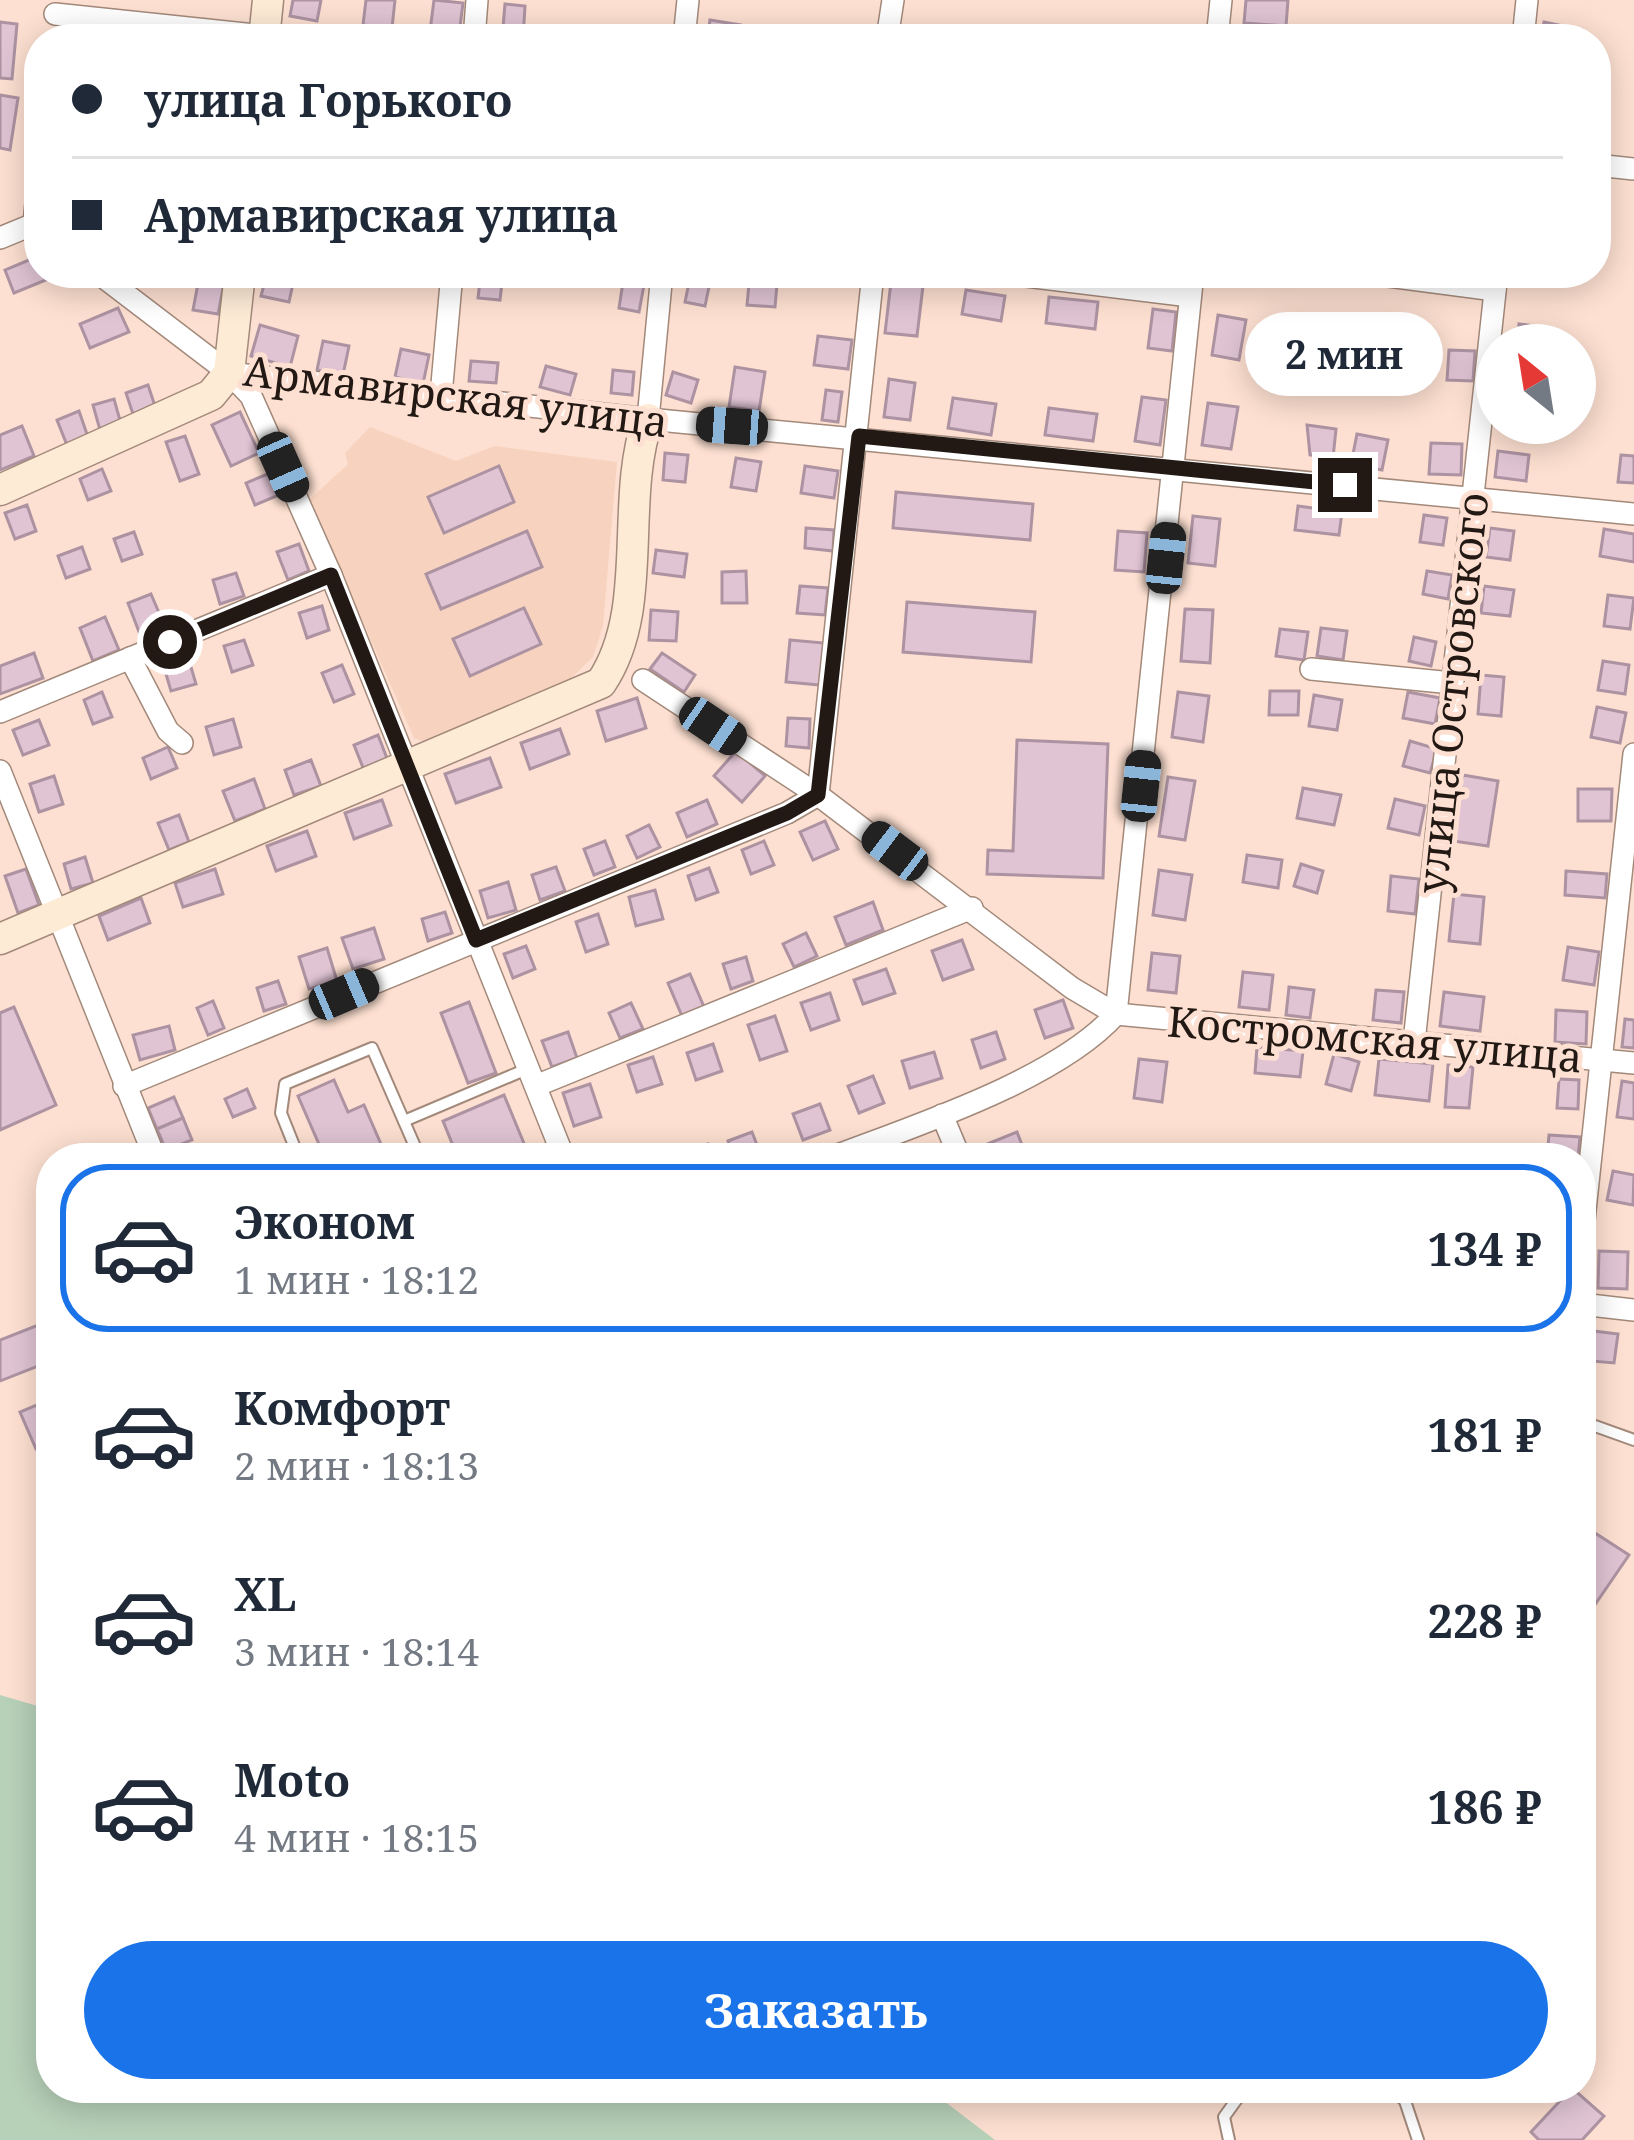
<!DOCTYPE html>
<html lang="ru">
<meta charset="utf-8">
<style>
body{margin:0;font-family:"Noto Serif",serif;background:#f2f2f3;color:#1f2937;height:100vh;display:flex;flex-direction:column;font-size:45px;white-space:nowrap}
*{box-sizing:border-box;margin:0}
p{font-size:39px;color:#747a83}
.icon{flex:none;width:66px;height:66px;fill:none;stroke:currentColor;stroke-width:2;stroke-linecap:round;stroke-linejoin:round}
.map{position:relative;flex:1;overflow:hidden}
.drawer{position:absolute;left:36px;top:1143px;width:1560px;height:960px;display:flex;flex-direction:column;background:#fff;border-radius:48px;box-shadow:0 6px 30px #0003}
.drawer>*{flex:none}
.hud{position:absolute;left:24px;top:24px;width:1587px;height:264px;border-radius:48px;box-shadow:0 6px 30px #0003;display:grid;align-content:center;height:264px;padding:0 48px;background:#fff}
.needle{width:78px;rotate:330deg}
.buttons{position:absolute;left:1476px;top:324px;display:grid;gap:24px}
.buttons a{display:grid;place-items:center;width:120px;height:120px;border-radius:50%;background:#fff;box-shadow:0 6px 30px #0003;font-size:60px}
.end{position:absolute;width:54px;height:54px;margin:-27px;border:15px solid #231914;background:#fff;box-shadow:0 0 0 6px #fff}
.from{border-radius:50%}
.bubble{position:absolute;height:84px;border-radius:42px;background:#fff;box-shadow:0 6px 30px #0003;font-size:39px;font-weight:700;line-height:84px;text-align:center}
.car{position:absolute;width:36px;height:72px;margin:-36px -18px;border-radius:15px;box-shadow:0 0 9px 3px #0007;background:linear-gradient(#222 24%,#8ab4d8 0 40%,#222 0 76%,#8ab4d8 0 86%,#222 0)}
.hud b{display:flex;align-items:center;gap:42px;height:114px;font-size:45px}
.hud b+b{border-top:3px solid #e0e1e3}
.hud i{width:30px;height:30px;background:#1f2937}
ul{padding:21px 0 0;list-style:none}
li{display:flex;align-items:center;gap:36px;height:168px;margin:0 24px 18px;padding:0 24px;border:6px solid transparent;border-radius:48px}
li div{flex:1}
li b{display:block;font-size:45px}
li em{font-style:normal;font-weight:700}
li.active{border-color:#1a73e8}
li>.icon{width:108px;height:108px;stroke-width:1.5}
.button{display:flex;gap:24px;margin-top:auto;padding:24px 48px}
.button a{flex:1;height:138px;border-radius:72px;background:#1a73e8;color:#fff;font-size:48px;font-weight:700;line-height:138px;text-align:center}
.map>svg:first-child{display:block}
.built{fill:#f7d3bf}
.green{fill:#b7d0b8}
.building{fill:#e0c4d4;stroke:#ad93a2;stroke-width:3}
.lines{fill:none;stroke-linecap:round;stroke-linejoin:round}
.lane-casing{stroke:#a3897a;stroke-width:14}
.street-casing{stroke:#a3897a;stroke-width:24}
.secondary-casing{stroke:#a3897a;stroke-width:33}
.lane{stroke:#fff;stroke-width:10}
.street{stroke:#fff;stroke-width:21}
.secondary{stroke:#fdebd6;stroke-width:30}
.route{stroke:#231914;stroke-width:15}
.labels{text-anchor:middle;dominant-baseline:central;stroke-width:10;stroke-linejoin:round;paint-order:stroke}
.street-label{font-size:42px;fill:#231914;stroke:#fde0d1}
</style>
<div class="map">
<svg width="1634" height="2140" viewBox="0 0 1634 2140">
<rect width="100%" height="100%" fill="#fde0d1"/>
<!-- built -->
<path class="built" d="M370,427L456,461L495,446L617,462L603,626L593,657L561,688L431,744L414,738L309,500L348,464L345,453Z"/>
<!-- green -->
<path class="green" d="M0,1695L51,1710V2088H927L995,2140H0Z"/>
<!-- building -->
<g class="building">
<path d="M293,0H321L317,21L290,16Z"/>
<path d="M366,0H395L392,28L363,25Z"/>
<path d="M434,0L463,3L459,35L430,31Z"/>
<path d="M1246,0H1288L1286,26L1244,23Z"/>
<path d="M505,4L525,6L523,39H502Z"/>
<path d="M710,20L741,25L739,39H707Z"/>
<path d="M0,22L17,24L12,79L0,78Z"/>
<path d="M1544,22L1582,30L1580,39H1541Z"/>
<path d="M649,26L670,27L669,39H648Z"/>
<path d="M0,95L18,98L10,150L0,148Z"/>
<path d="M36,257L46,280L14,293L5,270Z"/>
<path d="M200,273H226L218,314L193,310Z"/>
<path d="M267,273L295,274L289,302L261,296Z"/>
<path d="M481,273H503L500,300L478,298Z"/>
<path d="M556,273H588L586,284L555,280Z"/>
<path d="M750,273H778L775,307L747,305Z"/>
<path d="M690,278L710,282L705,306L685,302Z"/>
<path d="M623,282L644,285L639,312L619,308Z"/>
<path d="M891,282L923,286L917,336L885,333Z"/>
<path d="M966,290L1005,296L1001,321L962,314Z"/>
<path d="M1049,297L1098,302L1095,329L1046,323Z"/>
<path d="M118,308L129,332L90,348L80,324Z"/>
<path d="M1153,309L1176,312L1172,351L1148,348Z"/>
<path d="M1218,315L1246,320L1239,360L1212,355Z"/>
<path d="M1390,321L1391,348L1361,350L1360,322Z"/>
<path d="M1519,324L1551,328L1549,345H1517Z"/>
<path d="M260,325L298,336L290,367L251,356Z"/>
<path d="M818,336L852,340L848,369L814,365Z"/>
<path d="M323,341L349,346L343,375L317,370Z"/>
<path d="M401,349L429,355L423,384L395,377Z"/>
<path d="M1449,350L1475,351L1473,381L1447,380Z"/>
<path d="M471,361L498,363L496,383L469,381Z"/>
<path d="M546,366L576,374L570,395L540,387Z"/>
<path d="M735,367L765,372L759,411L729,407Z"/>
<path d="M613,370L634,372L632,395L611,393Z"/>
<path d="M673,372L698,380L691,403L666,395Z"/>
<path d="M889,379L915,383L910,420L884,417Z"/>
<path d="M148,385L156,409L134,417L126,393Z"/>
<path d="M826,390L842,392L838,422L822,420Z"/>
<path d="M1142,397L1166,400L1160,445L1135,441Z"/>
<path d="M953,398L996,404L991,435L948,428Z"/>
<path d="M114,399L121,424L100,430L93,405Z"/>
<path d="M1208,403L1238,407L1231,449L1202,445Z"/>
<path d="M1049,408L1097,414L1093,441L1045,435Z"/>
<path d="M79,411L88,437L67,445L57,420Z"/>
<path d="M240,412L259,453L231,466L212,425Z"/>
<path d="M1307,425L1336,429L1333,458L1310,455Z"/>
<path d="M22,426L34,456L0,470V435Z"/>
<path d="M1357,434L1388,440L1382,470L1351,464Z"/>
<path d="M185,436L199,474L180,481L166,442Z"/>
<path d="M1431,443L1462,444L1461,475L1429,474Z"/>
<path d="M1498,451L1529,455L1526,481L1495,477Z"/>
<path d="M665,453L688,455L685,482L663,480Z"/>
<path d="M1621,455L1634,456V483L1618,482Z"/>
<path d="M736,458L761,462L756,491L731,487Z"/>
<path d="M499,466L514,502L444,533L428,497Z"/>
<path d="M805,466L838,471L834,498L801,493Z"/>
<path d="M102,469L111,491L88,500L80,479Z"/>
<path d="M270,473L279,495L255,505L246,483Z"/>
<path d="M896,492L1033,504L1030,540L893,528Z"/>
<path d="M27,505L36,531L15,539L5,513Z"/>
<path d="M1298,506L1342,512L1339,535L1295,530Z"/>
<path d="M1424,515L1447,518L1443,545L1420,542Z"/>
<path d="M1193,516L1220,519L1215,566L1188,563Z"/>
<path d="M806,528L834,530L833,551L805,548Z"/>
<path d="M1490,528L1514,531L1510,560L1486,557Z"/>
<path d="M1604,529L1634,534V562L1600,556Z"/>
<path d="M527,531L542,567L441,609L426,574Z"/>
<path d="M1118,531L1147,533L1144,572L1115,570Z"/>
<path d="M134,532L142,554L122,561L114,539Z"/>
<path d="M299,544L309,571L288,580L277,552Z"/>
<path d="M82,547L90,569L66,578L58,556Z"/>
<path d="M656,550L687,554L684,577L653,573Z"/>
<path d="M746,571L747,603H722V572Z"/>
<path d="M1427,571L1452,575L1448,599L1423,594Z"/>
<path d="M236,573L244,596L220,604L213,580Z"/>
<path d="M800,586L828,588L825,615L797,613Z"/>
<path d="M1484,586L1514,590L1510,616L1481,613Z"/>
<path d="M151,594L165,627L141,637L128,603Z"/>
<path d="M1608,595L1634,598L1630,629L1604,626Z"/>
<path d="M907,602L1035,612L1031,662L903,652Z"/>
<path d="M322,606L329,630L307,638L299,613Z"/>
<path d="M524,608L541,644L470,676L453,639Z"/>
<path d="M1185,609L1213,610L1210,663L1181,661Z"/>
<path d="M651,610L678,612L676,641L649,640Z"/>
<path d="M105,617L119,650L93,661L80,628Z"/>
<path d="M1321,628L1347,631L1343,660L1317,656Z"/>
<path d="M1280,629L1308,632L1304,660L1276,656Z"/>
<path d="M1414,637L1436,642L1431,666L1409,661Z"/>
<path d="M244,640L253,665L232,672L224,646Z"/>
<path d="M790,640L824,643L820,685L786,682Z"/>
<path d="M34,653L43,678L0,694V666Z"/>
<path d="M662,653L695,675L684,692L650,669Z"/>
<path d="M188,657L196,684L171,691L163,664Z"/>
<path d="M1603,661L1629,665L1625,694L1598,690Z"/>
<path d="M342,665L354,694L334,702L322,673Z"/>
<path d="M1481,675L1504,677L1501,716L1478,714Z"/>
<path d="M1270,691H1299L1298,715H1269Z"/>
<path d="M102,692L112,717L93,724L84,700Z"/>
<path d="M1178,692L1209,696L1203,742L1172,737Z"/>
<path d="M1408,692L1440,698L1435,724L1403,718Z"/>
<path d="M1314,695L1342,700L1337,730L1309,726Z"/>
<path d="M637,698L646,728L606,741L597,711Z"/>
<path d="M1597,707L1626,713L1620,743L1591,737Z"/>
<path d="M788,718L810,719L809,748L786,746Z"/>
<path d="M233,719L241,747L214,755L206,727Z"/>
<path d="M39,720L49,745L23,755L13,730Z"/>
<path d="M560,729L569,754L530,769L521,743Z"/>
<path d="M378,735L388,761L364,770L354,745Z"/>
<path d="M1017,740L1108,744L1103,878L987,874L988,850L1013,851Z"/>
<path d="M1410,741L1437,749L1430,773L1403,766Z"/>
<path d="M168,747L177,768L151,779L143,758Z"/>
<path d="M736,751L765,776L742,802L714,776Z"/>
<path d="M490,758L501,787L456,803L445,774Z"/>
<path d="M311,760L321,786L294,795L285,770Z"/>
<path d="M1463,775L1498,781L1488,846L1453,841Z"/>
<path d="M54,776L63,804L39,812L30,784Z"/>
<path d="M1168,777L1195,781L1185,840L1159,836Z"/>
<path d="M254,779L265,809L235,821L223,791Z"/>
<path d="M1303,788L1341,795L1334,825L1297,818Z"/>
<path d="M1578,789H1612L1611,821H1578Z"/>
<path d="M1395,799L1425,806L1419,835L1388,828Z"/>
<path d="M382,800L391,825L354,839L345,813Z"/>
<path d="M707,800L717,824L687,837L677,813Z"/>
<path d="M179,815L189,842L169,850L158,823Z"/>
<path d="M825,821L838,849L813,860L800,832Z"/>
<path d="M649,825L660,847L637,858L627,836Z"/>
<path d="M307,831L316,856L276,871L267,846Z"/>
<path d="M605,841L615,867L594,875L584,849Z"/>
<path d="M764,841L774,865L751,874L742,850Z"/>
<path d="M1247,855L1282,860L1278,888L1243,882Z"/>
<path d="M85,857L93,883L71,889L64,864Z"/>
<path d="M1301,864L1323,871L1317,893L1294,886Z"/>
<path d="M556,867L565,891L540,900L532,875Z"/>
<path d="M709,868L718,892L696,900L688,876Z"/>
<path d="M26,869L39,905L18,913L5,876Z"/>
<path d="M215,869L223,894L183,907L175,883Z"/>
<path d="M1159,870L1192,875L1185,920L1153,915Z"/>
<path d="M1566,871L1607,874L1605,898L1565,895Z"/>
<path d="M1391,876L1419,879L1415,914L1388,911Z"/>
<path d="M508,882L516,910L488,918L480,891Z"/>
<path d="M655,890L663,919L636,926L629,897Z"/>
<path d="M1454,894L1484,897L1480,944L1449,941Z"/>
<path d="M141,898L150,923L108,940L99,916Z"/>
<path d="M873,902L883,930L846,945L835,917Z"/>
<path d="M445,912L452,933L428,941L422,919Z"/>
<path d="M598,914L608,944L586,952L576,922Z"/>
<path d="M374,928L384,959L353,969L342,938Z"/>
<path d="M806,933L817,956L794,967L783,944Z"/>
<path d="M962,940L973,969L943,980L932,951Z"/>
<path d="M526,946L535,969L513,978L504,954Z"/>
<path d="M1568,947L1599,952L1594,985L1563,980Z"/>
<path d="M327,948L337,981L309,989L299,957Z"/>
<path d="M1152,953L1180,956L1176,993L1148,990Z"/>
<path d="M746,957L753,981L731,989L723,964Z"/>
<path d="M886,969L895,993L863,1004L854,980Z"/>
<path d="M1243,972L1273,975L1269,1010L1239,1007Z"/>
<path d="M690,974L704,1007L682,1016L668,983Z"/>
<path d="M278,981L286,1004L264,1011L257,988Z"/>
<path d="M1289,987L1314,990L1310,1018L1286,1015Z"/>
<path d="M1376,990L1404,992L1401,1023L1373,1020Z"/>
<path d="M1444,992L1484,997L1480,1031L1440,1026Z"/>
<path d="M830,993L839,1020L811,1030L801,1003Z"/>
<path d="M1063,1000L1073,1028L1045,1038L1035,1010Z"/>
<path d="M213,1001L224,1028L208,1035L197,1008Z"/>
<path d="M469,1002L496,1073L468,1083L441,1013Z"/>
<path d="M631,1003L643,1029L620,1038L609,1013Z"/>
<path d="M14,1007L56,1105L0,1130V1013Z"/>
<path d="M1556,1010L1587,1012L1586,1044L1555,1042Z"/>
<path d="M775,1016L787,1051L760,1060L748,1025Z"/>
<path d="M1625,1019L1634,1020V1048L1622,1047Z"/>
<path d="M169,1026L175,1050L140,1060L133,1035Z"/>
<path d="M568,1032L577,1058L552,1067L542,1041Z"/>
<path d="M996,1032L1005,1059L981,1068L972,1040Z"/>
<path d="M713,1044L722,1071L696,1080L687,1053Z"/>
<path d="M1257,1047L1303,1051L1300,1077L1255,1073Z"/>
<path d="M934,1052L942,1078L910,1088L902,1061Z"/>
<path d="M1334,1054L1359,1062L1351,1091L1326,1084Z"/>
<path d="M653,1057L662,1084L637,1092L628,1065Z"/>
<path d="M1139,1059L1167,1062L1162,1102L1134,1098Z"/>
<path d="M1379,1059L1433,1064L1429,1101L1375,1095Z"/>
<path d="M1448,1065L1473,1067L1469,1108L1445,1107Z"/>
<path d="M873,1076L884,1103L859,1113L848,1086Z"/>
<path d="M1559,1079L1579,1080L1578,1109L1557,1108Z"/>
<path d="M334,1080L348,1112L364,1105L387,1158H325L298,1096Z"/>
<path d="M1622,1081L1634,1083V1119L1617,1117Z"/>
<path d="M590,1084L601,1117L574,1126L563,1093Z"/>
<path d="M247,1089L255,1108L233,1117L225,1099Z"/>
<path d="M504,1095L530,1158H458L443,1121Z"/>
<path d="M174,1097L183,1118L157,1129L148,1108Z"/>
<path d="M820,1104L830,1130L803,1140L793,1114Z"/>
<path d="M183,1118L192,1140L166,1150L157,1129Z"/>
<path d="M752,1132L762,1158H734L728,1141Z"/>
<path d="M1017,1132L1027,1158H993L987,1144Z"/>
<path d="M1549,1135L1580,1137L1578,1158H1547Z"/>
<path d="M708,1144L713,1158H676L675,1155Z"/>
<path d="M1613,1171L1634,1175L1633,1205L1607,1200Z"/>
<path d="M1599,1251L1628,1252L1627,1289L1598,1288Z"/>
<path d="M51,1320V1361L0,1381V1340Z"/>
<path d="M1594,1331L1618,1334L1614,1363L1591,1361Z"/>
<path d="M51,1399V1442L36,1449L20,1412Z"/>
<path d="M1592,1531L1629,1555L1592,1609L1581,1602V1547Z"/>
<path d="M1572,2088L1604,2116L1582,2140H1539L1531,2132Z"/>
</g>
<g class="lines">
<!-- lane casing -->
<g class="lane-casing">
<g id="lane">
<path d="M404,1121L527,1069"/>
<path d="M299,1158L281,1113L285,1084L372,1048L420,1158"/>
<path d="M1581,1421L1634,1440"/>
<path d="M1392,2088L1405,2101L1418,2140"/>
<path d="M1229,2140L1224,2117L1245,2088"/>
</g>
</g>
<!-- street casing -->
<g class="street-casing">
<g id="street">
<path d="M55,14L294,39"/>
<path d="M474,39L477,0"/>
<path d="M684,39L688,0"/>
<path d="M887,39L893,0"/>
<path d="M1217,39L1221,0"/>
<path d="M1523,39L1527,0"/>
<path d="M1596,165L1634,169"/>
<path d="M39,172L34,224L39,228"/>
<path d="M0,238L34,224"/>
<path d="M98,273L229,373L648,419L1634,514"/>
<path d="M1001,273L1190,296"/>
<path d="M1365,273L1495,290"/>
<path d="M229,373L251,396L331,575L564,1158"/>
<path d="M441,395L452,273"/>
<path d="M648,419L662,273"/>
<path d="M130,658L168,731L182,743"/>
<path d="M1311,669L1452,683"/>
<path d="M643,680L818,795L1072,988L1116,1014L1634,1063"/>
<path d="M0,712L331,575"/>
<path d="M0,771L155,1158"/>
<path d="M1116,1014L1193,273"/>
<path d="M1414,1042L1497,273"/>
<path d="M538,1085L972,908"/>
<path d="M124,1086L787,813L818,795L873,273"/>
<path d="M942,1115L960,1158"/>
<path d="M830,1158C914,1126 1057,1080 1116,1014"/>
<path d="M1581,1248L1634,754"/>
<path d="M1581,1304L1634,1310"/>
</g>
</g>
<!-- secondary casing -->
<g class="secondary-casing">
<g id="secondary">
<path d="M264,39L268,0"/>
<path d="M0,490L211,395L229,373L240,273"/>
<path d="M0,939L601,683C651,609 619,502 648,419"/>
</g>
</g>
<!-- lane -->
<use href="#lane" class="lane"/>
<!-- street -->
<use href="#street" class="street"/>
<!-- secondary -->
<use href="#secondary" class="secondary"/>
</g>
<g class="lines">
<!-- route -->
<path class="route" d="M170,642L331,575L476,940L787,813L818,795L859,436L1345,485"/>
</g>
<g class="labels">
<!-- street labels -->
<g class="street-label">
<text transform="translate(456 395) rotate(7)">Армавирская улица</text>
<text transform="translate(1451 693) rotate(-84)">улица Островского</text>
<text transform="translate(1375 1038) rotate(5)">Костромская улица</text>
</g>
</g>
</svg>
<div class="buttons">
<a><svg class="needle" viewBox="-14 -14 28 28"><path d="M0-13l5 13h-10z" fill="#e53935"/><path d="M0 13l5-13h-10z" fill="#747a83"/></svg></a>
</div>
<i class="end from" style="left:170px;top:642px"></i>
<i class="end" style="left:1345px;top:485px"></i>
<div class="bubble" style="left:1245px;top:312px;width:198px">2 мин</div>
<i class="car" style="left:732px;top:426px;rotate:274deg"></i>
<i class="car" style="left:283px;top:467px;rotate:156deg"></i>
<i class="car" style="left:1166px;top:558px;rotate:6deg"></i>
<i class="car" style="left:713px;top:726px;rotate:124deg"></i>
<i class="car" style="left:1141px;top:786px;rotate:6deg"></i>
<i class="car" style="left:895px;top:851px;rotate:307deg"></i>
<i class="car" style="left:344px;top:994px;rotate:67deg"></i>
<div class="hud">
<b><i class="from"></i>улица Горького</b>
<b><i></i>Армавирская улица</b>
</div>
<section class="drawer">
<ul>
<li class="active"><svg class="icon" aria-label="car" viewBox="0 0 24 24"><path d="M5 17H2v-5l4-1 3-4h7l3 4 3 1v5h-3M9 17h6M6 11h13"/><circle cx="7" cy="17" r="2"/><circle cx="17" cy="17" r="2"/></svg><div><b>Эконом</b><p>1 мин · 18:12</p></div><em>134 ₽</em></li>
<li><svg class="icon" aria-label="car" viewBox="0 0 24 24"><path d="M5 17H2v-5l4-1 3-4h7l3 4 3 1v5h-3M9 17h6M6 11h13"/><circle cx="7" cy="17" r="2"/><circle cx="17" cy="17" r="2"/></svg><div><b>Комфорт</b><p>2 мин · 18:13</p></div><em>181 ₽</em></li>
<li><svg class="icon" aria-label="car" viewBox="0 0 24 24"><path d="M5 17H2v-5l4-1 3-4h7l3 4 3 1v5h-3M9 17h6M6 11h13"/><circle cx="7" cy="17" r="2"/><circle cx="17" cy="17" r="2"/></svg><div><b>XL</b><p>3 мин · 18:14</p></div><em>228 ₽</em></li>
<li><svg class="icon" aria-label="car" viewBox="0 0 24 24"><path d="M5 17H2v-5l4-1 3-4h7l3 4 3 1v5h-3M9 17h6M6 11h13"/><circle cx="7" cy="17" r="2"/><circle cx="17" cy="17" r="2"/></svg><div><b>Moto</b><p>4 мин · 18:15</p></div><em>186 ₽</em></li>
</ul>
<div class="button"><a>Заказать</a></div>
</section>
</div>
